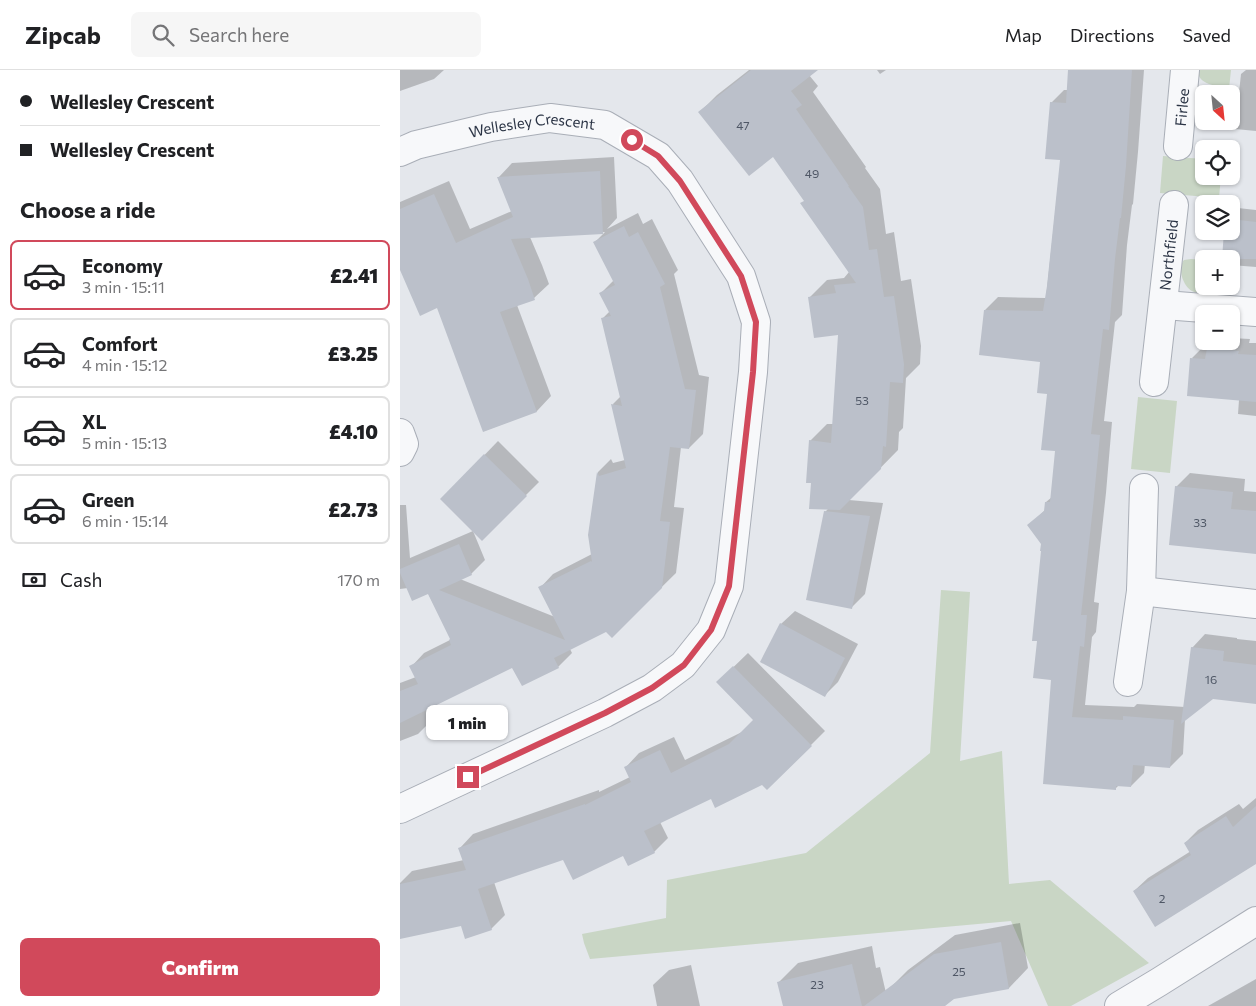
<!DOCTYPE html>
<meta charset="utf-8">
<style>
body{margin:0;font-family:Commissioner,sans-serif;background:#f6f6f6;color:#202124;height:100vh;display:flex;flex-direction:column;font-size:19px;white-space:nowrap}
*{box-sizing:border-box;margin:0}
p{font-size:16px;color:#757577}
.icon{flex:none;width:28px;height:28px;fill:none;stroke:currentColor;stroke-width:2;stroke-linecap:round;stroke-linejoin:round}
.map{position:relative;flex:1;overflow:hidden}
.panel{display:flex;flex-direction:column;background:#fff;width:400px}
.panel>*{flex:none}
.banner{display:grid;align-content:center;height:110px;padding:0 20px;background:#fff}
.needle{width:32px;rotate:153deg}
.tools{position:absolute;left:795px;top:15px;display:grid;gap:10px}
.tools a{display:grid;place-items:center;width:45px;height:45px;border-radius:8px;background:#fff;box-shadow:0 1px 4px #0004;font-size:25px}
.end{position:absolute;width:22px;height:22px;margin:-11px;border:6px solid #d1495b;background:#fff;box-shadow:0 0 0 2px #fff}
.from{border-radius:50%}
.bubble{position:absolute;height:35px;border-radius:8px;background:#fff;box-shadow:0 1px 4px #0004;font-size:16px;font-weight:800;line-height:35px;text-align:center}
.banner b{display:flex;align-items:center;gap:18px;height:48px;font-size:19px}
.banner b+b{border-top:1px solid #e0e0e0}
.banner i{width:12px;height:12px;background:#202124}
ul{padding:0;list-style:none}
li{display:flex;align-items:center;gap:15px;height:70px;margin:0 10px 8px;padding:0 10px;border:2px solid #e0e0e0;border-radius:8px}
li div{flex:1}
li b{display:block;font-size:19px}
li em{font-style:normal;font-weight:800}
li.selected{border-color:#d1495b}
li>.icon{width:45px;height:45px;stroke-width:1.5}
h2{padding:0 20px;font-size:22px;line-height:60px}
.pay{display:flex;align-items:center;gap:12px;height:55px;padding:0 20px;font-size:19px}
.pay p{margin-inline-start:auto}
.action{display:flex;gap:10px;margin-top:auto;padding:10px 20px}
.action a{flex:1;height:58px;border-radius:8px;background:#d1495b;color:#fff;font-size:20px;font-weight:800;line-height:58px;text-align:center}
header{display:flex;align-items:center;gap:30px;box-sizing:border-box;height:70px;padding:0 25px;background:#fff;border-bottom:1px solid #e0e0e0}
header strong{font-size:24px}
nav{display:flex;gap:28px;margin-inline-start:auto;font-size:18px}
.search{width:350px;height:45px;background:#f6f6f6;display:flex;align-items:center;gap:12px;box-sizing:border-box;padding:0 18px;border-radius:8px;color:#757577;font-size:19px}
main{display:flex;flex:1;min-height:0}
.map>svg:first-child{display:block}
.green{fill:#c9d6c5}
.shadow{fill:#0003}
.building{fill:#bbc0ca}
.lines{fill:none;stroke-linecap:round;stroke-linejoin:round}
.minor-casing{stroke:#a9aeb7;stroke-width:30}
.minor{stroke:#f7f8fa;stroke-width:28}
.route{stroke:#d1495b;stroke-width:6}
.labels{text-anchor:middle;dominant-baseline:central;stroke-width:4.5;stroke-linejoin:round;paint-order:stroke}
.number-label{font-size:12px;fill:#4f5766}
.street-label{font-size:15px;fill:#2b3445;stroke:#f4f6f9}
</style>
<header>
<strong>Zipcab</strong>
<div class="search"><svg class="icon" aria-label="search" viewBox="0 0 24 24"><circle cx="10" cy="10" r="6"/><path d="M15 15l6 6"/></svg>Search here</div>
<nav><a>Map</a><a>Directions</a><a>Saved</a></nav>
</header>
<main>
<section class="panel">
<div class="banner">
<b><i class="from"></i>Wellesley Crescent</b>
<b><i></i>Wellesley Crescent</b>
</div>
<h2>Choose a ride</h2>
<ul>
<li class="selected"><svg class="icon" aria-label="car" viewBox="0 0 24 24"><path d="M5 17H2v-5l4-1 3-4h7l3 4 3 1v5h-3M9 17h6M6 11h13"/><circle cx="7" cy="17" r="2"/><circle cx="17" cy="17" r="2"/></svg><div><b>Economy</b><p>3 min · 15:11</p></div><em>£2.41</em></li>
<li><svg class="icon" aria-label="car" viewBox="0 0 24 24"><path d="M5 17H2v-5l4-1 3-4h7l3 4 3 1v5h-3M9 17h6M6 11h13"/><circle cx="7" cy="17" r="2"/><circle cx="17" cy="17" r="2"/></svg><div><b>Comfort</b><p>4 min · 15:12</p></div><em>£3.25</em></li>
<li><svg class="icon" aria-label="car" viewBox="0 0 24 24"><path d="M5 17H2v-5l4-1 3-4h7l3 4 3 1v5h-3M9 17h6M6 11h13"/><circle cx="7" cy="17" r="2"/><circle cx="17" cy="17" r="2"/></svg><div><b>XL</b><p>5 min · 15:13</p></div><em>£4.10</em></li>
<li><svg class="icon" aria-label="car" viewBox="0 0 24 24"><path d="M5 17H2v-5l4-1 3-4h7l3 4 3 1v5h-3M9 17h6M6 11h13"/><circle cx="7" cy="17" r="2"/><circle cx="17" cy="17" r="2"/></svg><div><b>Green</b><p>6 min · 15:14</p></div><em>£2.73</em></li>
</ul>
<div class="pay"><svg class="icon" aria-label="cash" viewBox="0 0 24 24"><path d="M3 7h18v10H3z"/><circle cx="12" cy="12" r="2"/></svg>Cash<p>170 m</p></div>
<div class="action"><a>Confirm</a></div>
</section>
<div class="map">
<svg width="856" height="936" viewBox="0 0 856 936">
<rect width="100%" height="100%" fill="#e4e7ec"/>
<!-- green -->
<g class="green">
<path d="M798,0H831L829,19C818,16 797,15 798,0Z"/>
<path d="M763,86L804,89V106H821L819,128L760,123Z"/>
<path d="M791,189L804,190V216H809L808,225C803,224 796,223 792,221C783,216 777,198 784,190Z"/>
<path d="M738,327L777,331L770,403L731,399Z"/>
<path d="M541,520L570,522L560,691L602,681L609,814L650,810L749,893L671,936H648L611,851L190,889L184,873L182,864L266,848L267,810L406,783L530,683Z"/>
</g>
<!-- shadow -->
<g class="shadow">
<path d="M0,0H44L34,9L0,21Z"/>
<path d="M349,0H414L409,5L418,16L413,22L466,97L465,98L480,119L486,164L494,162L501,211L511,209L521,276L520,294L506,308L503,358L499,362L498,380L449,430L483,433L465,524L452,537L425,442L428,439L412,412L410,371L427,354H434L439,263L410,227L427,210L444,208L449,202L405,130L373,85L300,42L317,25Z"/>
<path d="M477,0H486L480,4Z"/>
<path d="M670,0H744L738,82L733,134L732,135L727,175L722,245L715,252L704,351L712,352L706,423L694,532L699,533L696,562L692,567L685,635L734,637L737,634L785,637L792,578L805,564L837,568V569L856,571V632L812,628L785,649L783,684L770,697L745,694L744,703L731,716L719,715L716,718L644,713L652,609L638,570L642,473L629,456L646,439V432L652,427L656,380L648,323L641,291L585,240L598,227L646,228L661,89L651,33L664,20H668Z"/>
<path d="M846,0H856V61L835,59L841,4Z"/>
<path d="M214,87L217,148L207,159L238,143L243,154L252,149L278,200L274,204L299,305L309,307L303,364L289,378L281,377L274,437L284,438L276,503L212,566L206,560L170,579L172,583L158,597L113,596L27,638L32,650L18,664L0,671V613L16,607L11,597L24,583L52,569L28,523L8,518L0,519V435H6L10,488L73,461L85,490L71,504L60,509L155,547L140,518L153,504L192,484L190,465L198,402L211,389L213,393L225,390L213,334L221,326L203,248L210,241L201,223L214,210L195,172L205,162L130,167L142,195L149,214L134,228L117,235L151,326L137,341L84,361L38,237L0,197V132L49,111L70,159L112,141L98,108L112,93Z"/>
<path d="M838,138L856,140V197L831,195V145Z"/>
<path d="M831,268L850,269L849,273H856V346L838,344L839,330L792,288L803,277H809L815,271H831Z"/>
<path d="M98,371L139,412L82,469L42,429Z"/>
<path d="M790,403L845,409L844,421L856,422V483L776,417Z"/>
<path d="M395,541L458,574L438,612L425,625L381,554Z"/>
<path d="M348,583L425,661L367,719L362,714L311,728L260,752L268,768L254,782L164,788L94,812L105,845L91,859L62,854L0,868V813L12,801L64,790L60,778L73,764L199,720V722L230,707L226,697L239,683L274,667L285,690L344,661L355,650L318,612Z"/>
<path d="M856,728V792L734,821L748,808L791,781L785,773L798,760L839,734L843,739Z"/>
<path d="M620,853L628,898L609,918L554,928L543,936H502L489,919L508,900L555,865Z"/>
<path d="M472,876L476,898L480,897L489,936H384L379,912L398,893Z"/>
<path d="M291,895L300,936H257L253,915L269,900Z"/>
<path d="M856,909V936H808Z"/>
</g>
<!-- building -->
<g class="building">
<path d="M351,0H418L391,21L402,35L396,39L449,116H448L463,137L469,180L477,179L484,227L494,226L504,294L503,313L490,312L486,377L483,376L481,399L440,440L409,439L411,413H406L409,370L431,373L438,265L414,268L408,227L436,223L434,215L456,213L400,133L404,131L373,87L349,106L298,42Z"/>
<path d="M668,0H732L726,96L721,148H720L715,189L709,260L703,259L691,364L700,365L693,437L681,545H687L684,577L680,576L672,647L723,650V646L774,650L770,698L733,695L731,717L716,716V720L643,714L651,610L633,608L637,571H632L641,481H640L641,474L627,455L644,441L645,432H650L655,381L641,380L647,324L637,323L640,292L579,285L584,240L643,241L647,216L660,90L645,89L650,32L666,33Z"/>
<path d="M200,101L203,164L111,169L128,209L135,230L100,242L137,342L83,362L37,238L20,246L0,200V139L34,124L56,173L113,147L97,107Z"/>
<path d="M831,149L856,152V189H822L824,161H831Z"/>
<path d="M224,156L229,167L238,162L265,214L260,217L285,319L296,320L289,379L270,377L260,451L270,452L262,518L212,568L206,562L154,588L159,598L122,616L112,598L0,653V621L18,614L9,596L51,575L49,570L50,569L28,524L12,531L0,503V499L59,474L72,505L39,520L165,570L138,517L191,491L192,492L188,465L197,402L199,406L226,398L211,334L222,336L201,248L211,246L199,223L215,215L193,172Z"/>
<path d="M807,278L839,281L838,284L856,285V332L787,326L790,288L805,289Z"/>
<path d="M84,384L127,426L82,471L40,429Z"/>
<path d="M775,416L833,422L831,439L856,441V484L769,475Z"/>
<path d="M424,441L470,446L452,539L406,530Z"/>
<path d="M380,553L445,588L425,627L360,592Z"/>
<path d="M791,577L824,581L823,591L856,595V634L813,629L781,654Z"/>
<path d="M333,596L412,676L367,720L362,715L315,738L311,729L244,761L255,783L228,796L223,786L173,810L163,790L78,819L92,860L65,869L61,856L0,869V814L66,800L58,778L185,734V735L231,712L224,697L260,680L271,703L329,674L353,650L316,612Z"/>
<path d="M856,736V794L755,857L733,821L791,785L784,773L826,746L833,757Z"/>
<path d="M601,872L609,919L554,929L545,936H464L534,884Z"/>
<path d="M452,894L462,936H383L377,912Z"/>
</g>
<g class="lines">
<!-- minor casing -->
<g class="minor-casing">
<g id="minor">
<path id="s1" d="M778,76L785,0"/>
<path id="s2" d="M0,82L16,75L91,57L150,48L205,55L258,86L280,111L341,206L356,252L353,302L329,516L311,560L283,595L252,618L205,643L0,739"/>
<path d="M764,235L856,242"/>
<path id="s3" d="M754,312L774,135"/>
<path d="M0,363L4,374L0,382"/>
<path d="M741,521L856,534"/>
<path d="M728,612L741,521L744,418"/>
<path d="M719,936L759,912L856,851"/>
</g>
</g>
<!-- minor -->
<use href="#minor" class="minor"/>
</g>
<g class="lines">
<!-- route -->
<path class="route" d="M68,707L205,643L252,618L284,595L311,560L329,516L353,302L356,252L341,206L280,111L258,86L232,70"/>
</g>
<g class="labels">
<!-- number labels -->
<g class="number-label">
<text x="343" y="55">47</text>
<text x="412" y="103">49</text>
<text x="462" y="330">53</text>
<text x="800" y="452">33</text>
<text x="811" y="609">16</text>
<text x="762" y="828">2</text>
<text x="559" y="901">25</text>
<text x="417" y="914">23</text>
</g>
<!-- street labels -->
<g class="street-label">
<text stroke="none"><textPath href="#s1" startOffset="39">Firlee</textPath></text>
<text stroke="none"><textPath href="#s2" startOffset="136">Wellesley Crescent</textPath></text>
<text stroke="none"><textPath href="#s3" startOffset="128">Northfield</textPath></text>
</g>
</g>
</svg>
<div class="tools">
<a><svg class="needle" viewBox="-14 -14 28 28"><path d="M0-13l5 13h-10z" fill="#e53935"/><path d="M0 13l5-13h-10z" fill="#757577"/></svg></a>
<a><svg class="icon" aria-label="locate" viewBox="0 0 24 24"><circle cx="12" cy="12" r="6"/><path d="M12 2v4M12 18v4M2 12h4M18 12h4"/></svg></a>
<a><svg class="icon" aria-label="layers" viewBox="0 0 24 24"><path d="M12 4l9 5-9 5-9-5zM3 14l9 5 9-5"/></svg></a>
<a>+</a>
<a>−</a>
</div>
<i class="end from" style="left:232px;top:70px"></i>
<i class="end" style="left:68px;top:707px"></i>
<div class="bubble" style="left:26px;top:635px;width:82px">1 min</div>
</div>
</main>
